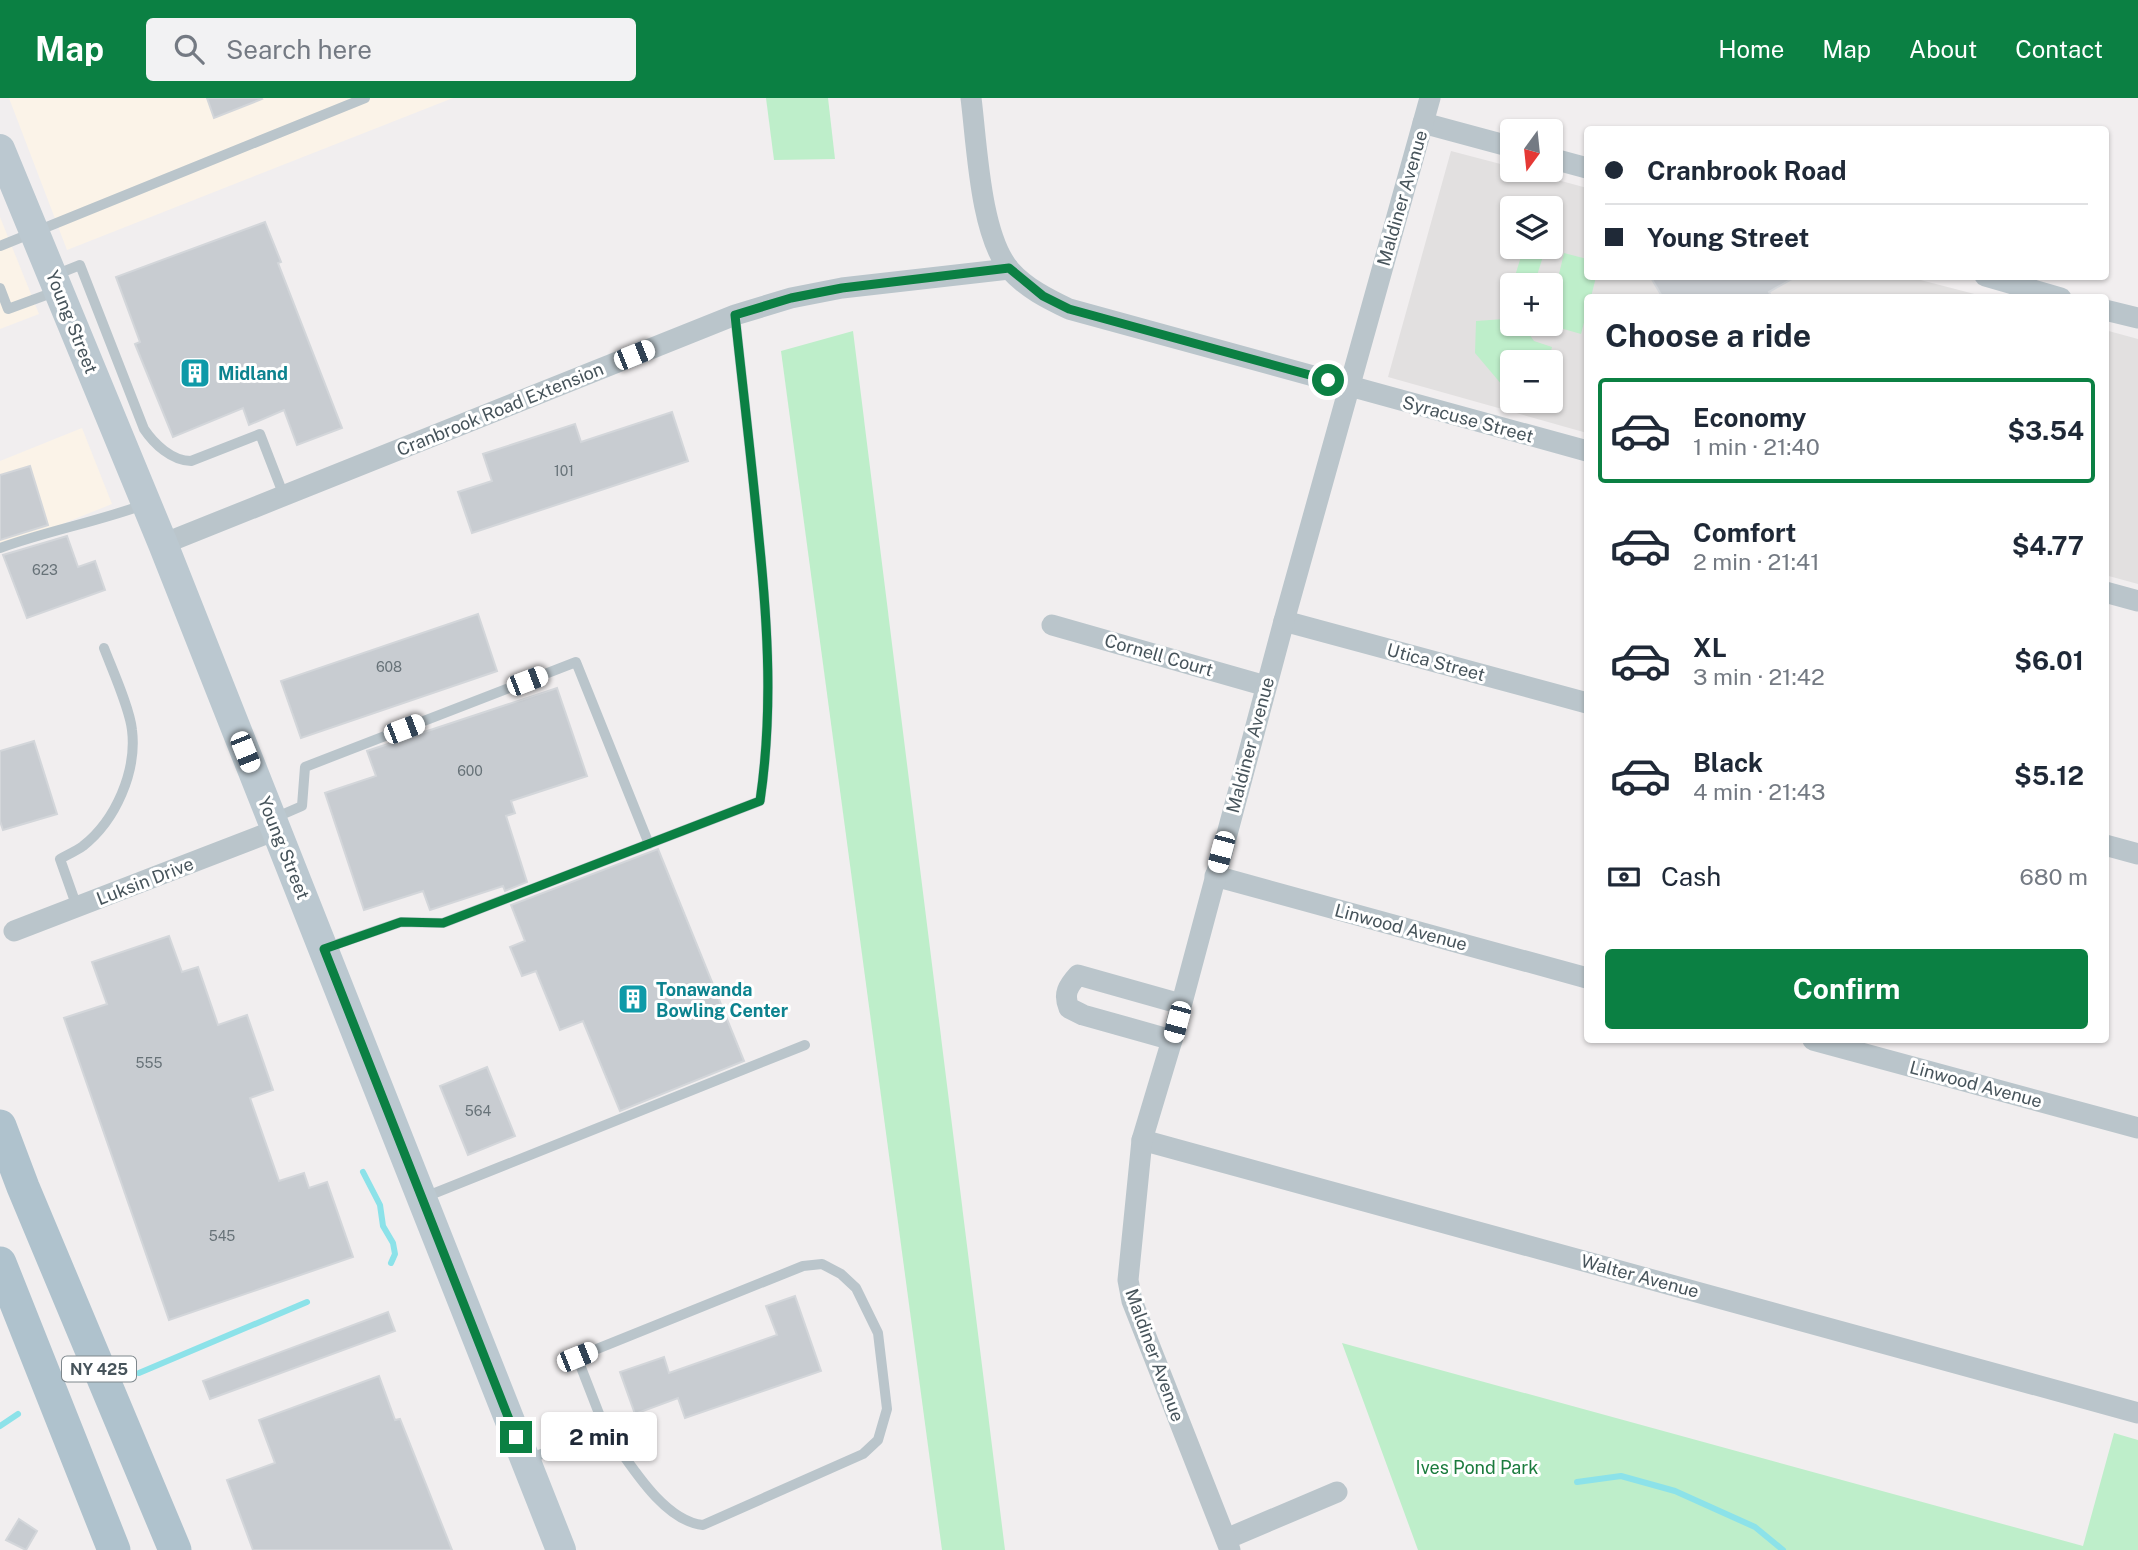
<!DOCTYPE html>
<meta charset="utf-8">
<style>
body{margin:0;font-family:"Public Sans",sans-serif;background:#f2f2f3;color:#1f2937;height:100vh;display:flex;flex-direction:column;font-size:26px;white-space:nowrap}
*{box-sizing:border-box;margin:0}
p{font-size:23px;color:#747a83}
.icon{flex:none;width:38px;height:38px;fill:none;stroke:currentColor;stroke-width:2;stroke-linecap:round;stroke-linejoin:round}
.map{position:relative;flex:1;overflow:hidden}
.drawer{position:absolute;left:1584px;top:196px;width:525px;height:749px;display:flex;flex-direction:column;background:#fff;border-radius:7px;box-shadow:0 2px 5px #0004}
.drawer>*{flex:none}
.guide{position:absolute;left:1584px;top:28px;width:525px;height:154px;border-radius:7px;box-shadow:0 2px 5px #0004;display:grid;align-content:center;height:154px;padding:0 21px;background:#fff}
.needle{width:46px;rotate:195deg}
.fabs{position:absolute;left:1500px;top:21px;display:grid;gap:14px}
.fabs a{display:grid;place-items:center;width:63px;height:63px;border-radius:7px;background:#fff;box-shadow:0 2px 5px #0004;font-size:35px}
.end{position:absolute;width:32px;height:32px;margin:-16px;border:9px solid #0b8043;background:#fff;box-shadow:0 0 0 4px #fff}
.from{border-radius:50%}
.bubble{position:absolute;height:49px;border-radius:7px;background:#fff;box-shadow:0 2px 5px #0004;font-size:23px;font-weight:700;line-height:49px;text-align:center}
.car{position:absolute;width:21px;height:42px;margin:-21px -10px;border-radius:9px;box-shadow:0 0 5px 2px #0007;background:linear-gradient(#fff 24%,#345 0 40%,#fff 0 76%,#345 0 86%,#fff 0)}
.guide b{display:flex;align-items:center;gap:24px;height:66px;font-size:26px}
.guide b+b{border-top:2px solid #e0e1e3}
.guide i{width:18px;height:18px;background:#1f2937}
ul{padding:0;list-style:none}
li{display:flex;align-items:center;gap:21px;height:105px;margin:0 14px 10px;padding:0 7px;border:4px solid transparent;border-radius:7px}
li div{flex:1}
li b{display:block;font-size:26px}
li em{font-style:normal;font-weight:700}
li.active{border-color:#0b8043}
li>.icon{width:63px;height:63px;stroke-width:1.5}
h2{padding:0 21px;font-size:32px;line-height:84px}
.pay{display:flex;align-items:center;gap:18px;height:77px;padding:0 21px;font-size:26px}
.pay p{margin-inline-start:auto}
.button{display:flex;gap:14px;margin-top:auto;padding:14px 21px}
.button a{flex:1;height:80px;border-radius:7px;background:#0b8043;color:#fff;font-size:28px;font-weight:700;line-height:80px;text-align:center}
header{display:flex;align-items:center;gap:42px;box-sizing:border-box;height:98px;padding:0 35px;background:#0b8043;color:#fff}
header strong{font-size:33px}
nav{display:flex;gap:38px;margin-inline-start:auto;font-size:24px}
.search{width:490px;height:63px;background:#f2f2f3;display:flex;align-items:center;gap:18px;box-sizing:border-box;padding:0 24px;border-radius:7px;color:#747a83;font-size:26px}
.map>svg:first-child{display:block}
.commercial{fill:#fbf3e8}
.education{fill:#e2e0e0;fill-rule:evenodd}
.green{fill:#beeeca}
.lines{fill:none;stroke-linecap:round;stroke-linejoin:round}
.stream{stroke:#8ce2e9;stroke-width:6}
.building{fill:#c8ccd1;stroke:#d3d6da;stroke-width:2}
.lane{stroke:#bac5cb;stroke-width:10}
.street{stroke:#bac5cb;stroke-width:21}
.secondary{stroke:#bbc8d0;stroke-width:30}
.primary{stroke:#afc2cd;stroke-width:33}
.route{stroke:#0b8043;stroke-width:9}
.labels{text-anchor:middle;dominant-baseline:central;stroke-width:6;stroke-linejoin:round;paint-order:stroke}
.number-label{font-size:14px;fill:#677278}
.shield{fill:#fff;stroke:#7e878c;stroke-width:2}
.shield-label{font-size:16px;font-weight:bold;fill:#47545b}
.street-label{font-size:18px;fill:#47545b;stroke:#fff}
.culture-label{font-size:18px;font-weight:bold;fill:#0d838f;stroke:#fff;text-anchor:start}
.park-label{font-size:18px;fill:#1a7b3d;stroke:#fff}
</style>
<header>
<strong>Map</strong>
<div class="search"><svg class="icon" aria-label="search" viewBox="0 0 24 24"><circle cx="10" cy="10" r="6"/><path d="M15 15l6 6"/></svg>Search here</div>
<nav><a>Home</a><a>Map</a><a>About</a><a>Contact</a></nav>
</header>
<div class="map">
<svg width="2138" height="1452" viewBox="0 0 2138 1452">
<rect width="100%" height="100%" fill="#f1eeef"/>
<!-- commercial -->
<g class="commercial">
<path d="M9,0H453L67,152Z"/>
<path d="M0,119L39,216L0,231Z"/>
<path d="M82,330L112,406L0,451V363Z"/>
</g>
<!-- education -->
<g class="education">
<path d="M1451,53L1512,69V72H1521L1587,90V178L1909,179L1986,199L1587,200V335L1388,279ZM1512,110H1550V149H1512ZM1512,187H1550V226H1512ZM1512,264H1550V303H1512Z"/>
<path d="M2105,232L2138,241V486L2105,477Z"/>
</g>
<!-- green -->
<g class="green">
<path d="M766,0H828L835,61L774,62Z"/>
<path d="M1524,149H1544L1545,152L1534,187H1512V226H1522L1534,243L1552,249L1548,264H1512V288L1502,287L1475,255L1476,223L1504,221L1505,210Z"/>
<path d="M1564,155L1587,161V178L1596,179L1591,199L1587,200V213L1581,236L1546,226H1550L1551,210Z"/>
<path d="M853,233L1005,1452H942L781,253Z"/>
<path d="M1342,1245L2083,1448L2114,1335L2138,1342V1452H1418Z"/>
</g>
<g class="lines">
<!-- stream -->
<g class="stream">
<path d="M363,1074L380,1107L383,1128L393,1145L395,1156L391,1165"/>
<path d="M139,1275L307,1204"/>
<path d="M0,1328L18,1316"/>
<path d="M1577,1384L1621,1378L1675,1393L1755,1429L1783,1452"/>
</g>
</g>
<!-- building -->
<g class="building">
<path d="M207,0H261L262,1L214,20Z"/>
<path d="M265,124L281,164L278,165L342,330L297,347L284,312L249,327L243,310L173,339L135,246L140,244L116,179Z"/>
<path d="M1650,178H1797L1769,194L1772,200H1663Z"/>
<path d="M672,314L688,363L472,435L458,394L492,383L483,356L575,326L581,344Z"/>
<path d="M30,368L48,427L0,442V377Z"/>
<path d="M67,438L78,469L95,463L105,492L27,520L3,457Z"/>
<path d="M478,516L497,573L301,640L281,583Z"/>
<path d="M557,590L587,678L511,703L515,715L506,718L527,784L505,793L503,788L430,812L423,793L364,812L325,695L376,678L367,653Z"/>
<path d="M34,643L57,716L3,732L0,723V653Z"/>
<path d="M658,751L744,963L620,1013L583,923L560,932L536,873L522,878L510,849L525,843L511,807Z"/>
<path d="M169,838L182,874L198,869L218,927L247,917L273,992L250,1000L279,1083L304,1075L309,1090L327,1084L353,1159L169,1222L64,920L107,906L92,864Z"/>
<path d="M487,969L515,1038L468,1057L440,988Z"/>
<path d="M795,1198L821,1273L685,1320L678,1300L635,1316L620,1274L664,1259L669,1275L777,1237L766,1208Z"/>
<path d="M388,1214L395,1233L210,1301L203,1283Z"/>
<path d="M379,1278L395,1322L400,1321L452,1452H253L227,1382L275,1365L259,1322Z"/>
<path d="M19,1421L37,1433L26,1452L6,1442Z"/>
</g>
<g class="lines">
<!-- lane -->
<g class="lane">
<path d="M0,148L365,0"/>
<path d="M55,177L80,167L144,331C154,346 172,363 191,363L260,336L284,398"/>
<path d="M0,190L8,211L57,193"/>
<path d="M0,450C47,433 96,424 143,407"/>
<path d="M272,721L302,708L305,669L576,564L649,746"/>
<path d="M77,809L60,761C67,757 76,753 83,748C116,722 137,673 132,632C130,611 112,571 104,550"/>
<path d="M326,850L401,824L443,825L760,703C773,615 768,529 759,441C752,366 743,292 735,217"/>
<path d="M425,1099L805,947"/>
<path d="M529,1361L605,1331L577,1259L803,1168L822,1166L841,1176L856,1190L878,1235L887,1311L878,1342L863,1356L703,1427C662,1423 628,1362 605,1331"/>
</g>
<!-- street -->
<g class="street">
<path d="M971,0C977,47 980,137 1010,172C1026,190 1048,201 1069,211L1587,353"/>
<path d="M1423,25L1512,49"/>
<path d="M1550,60L1587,70"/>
<path d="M1985,178L2061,200"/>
<path d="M2105,212L2138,220"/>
<path d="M163,446L735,217L791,200L842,190L1009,171"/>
<path d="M2105,494L2138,503"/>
<path d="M1284,523L1587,605"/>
<path d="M1052,527L1266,588"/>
<path d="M2105,747L2138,756"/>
<path d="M1215,778L1587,880"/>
<path d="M14,833L276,732"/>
<path d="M1172,942L1083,917L1069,910C1063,896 1068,888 1078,877L1181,906"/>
<path d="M1813,942L2138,1030"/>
<path d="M1142,1042L2138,1315"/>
<path d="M1226,1441L1337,1394"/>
<path d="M1230,1452L1132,1203L1128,1182L1142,1042L1172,942L1284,523L1430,0"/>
</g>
<!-- secondary -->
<path class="secondary" d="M0,51L163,446L561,1452"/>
<!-- primary -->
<g class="primary">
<path d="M0,1028L23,1089L175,1452"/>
<path d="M0,1165L114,1452"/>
</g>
</g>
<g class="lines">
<!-- route -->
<path class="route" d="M516,1339L324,851L401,824L443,825L760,703C773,615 768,529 759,441C752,366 743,292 735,217L791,200L842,190L1009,170L1043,198L1069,211L1328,282"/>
</g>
<!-- icons -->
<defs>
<g id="building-square" transform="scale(1.575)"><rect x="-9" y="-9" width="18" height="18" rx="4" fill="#0f9aa8" stroke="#fff"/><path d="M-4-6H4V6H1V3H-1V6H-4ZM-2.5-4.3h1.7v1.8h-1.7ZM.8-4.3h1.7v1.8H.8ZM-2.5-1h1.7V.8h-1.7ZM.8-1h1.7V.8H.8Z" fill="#fff"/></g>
</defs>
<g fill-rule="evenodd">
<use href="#building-square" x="195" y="275"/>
<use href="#building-square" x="633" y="901"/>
</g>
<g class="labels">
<!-- number labels -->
<g class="number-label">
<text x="564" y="373">101</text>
<text x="45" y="472">623</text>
<text x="389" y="569">608</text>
<text x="470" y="673">600</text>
<text x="149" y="965">555</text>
<text x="478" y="1013">564</text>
<text x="222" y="1138">545</text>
</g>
<!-- shield labels -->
<rect class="shield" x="62" y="1258.5" width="74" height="25" rx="5"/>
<g class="shield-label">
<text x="99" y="1271">NY 425</text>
</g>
<!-- street labels -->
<g class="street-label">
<text transform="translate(1402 100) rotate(-74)">Maldiner Avenue</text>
<text transform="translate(72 224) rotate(68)">Young Street</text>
<text transform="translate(500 311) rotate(-22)">Cranbrook Road Extension</text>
<text transform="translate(1468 321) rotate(15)">Syracuse Street</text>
<text transform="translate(1159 557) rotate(16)">Cornell Court</text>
<text transform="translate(1436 564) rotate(15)">Utica Street</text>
<text transform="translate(1250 647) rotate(-75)">Maldiner Avenue</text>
<text transform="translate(284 750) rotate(68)">Young Street</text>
<text transform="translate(145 783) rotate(-21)">Luksin Drive</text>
<text transform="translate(1401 829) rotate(15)">Linwood Avenue</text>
<text transform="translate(1976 986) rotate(15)">Linwood Avenue</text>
<text transform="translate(1640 1178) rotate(15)">Walter Avenue</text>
<text transform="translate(1155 1257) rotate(70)">Maldiner Avenue</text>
</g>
<!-- culture labels -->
<g class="culture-label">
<text x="218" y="275">Midland</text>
<text x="656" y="891">Tonawanda<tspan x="656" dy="21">Bowling Center</tspan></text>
</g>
<!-- park labels -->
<g class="park-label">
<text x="1477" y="1369">Ives Pond Park</text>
</g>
</g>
</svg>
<div class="fabs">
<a><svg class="needle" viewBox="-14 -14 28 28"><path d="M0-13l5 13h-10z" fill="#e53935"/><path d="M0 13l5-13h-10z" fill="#747a83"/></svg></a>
<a><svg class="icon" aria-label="layers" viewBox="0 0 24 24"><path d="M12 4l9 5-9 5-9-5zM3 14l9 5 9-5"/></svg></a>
<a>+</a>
<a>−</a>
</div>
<i class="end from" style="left:1328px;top:282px"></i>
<i class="end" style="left:516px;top:1339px"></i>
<div class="bubble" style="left:541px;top:1314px;width:116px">2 min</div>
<i class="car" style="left:634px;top:257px;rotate:68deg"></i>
<i class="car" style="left:527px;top:583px;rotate:69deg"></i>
<i class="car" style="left:404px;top:631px;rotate:69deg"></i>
<i class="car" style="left:245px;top:654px;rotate:158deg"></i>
<i class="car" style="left:1221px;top:754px;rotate:195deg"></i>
<i class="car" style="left:1177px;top:924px;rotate:195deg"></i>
<i class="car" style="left:577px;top:1259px;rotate:68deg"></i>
<div class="guide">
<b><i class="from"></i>Cranbrook Road</b>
<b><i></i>Young Street</b>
</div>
<section class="drawer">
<h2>Choose a ride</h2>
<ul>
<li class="active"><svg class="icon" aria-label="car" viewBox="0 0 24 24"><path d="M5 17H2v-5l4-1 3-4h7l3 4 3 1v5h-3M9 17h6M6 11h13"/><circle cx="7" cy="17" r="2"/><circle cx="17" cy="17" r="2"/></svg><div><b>Economy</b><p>1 min · 21:40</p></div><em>$3.54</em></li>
<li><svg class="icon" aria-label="car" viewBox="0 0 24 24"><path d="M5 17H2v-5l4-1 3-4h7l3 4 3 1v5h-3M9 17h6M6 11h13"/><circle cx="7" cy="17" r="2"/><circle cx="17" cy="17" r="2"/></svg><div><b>Comfort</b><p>2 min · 21:41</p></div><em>$4.77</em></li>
<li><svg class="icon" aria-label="car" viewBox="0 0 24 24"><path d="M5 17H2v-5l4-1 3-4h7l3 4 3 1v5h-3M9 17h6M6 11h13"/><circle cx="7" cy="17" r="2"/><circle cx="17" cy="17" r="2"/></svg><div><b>XL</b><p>3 min · 21:42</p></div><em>$6.01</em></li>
<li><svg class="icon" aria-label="car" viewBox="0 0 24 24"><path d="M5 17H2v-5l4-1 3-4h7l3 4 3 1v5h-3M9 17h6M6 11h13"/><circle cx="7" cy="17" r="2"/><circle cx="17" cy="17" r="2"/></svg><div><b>Black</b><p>4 min · 21:43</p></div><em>$5.12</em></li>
</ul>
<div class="pay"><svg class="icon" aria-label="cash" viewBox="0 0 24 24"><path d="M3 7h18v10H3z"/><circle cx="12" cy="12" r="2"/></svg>Cash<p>680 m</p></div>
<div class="button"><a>Confirm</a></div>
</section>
</div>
